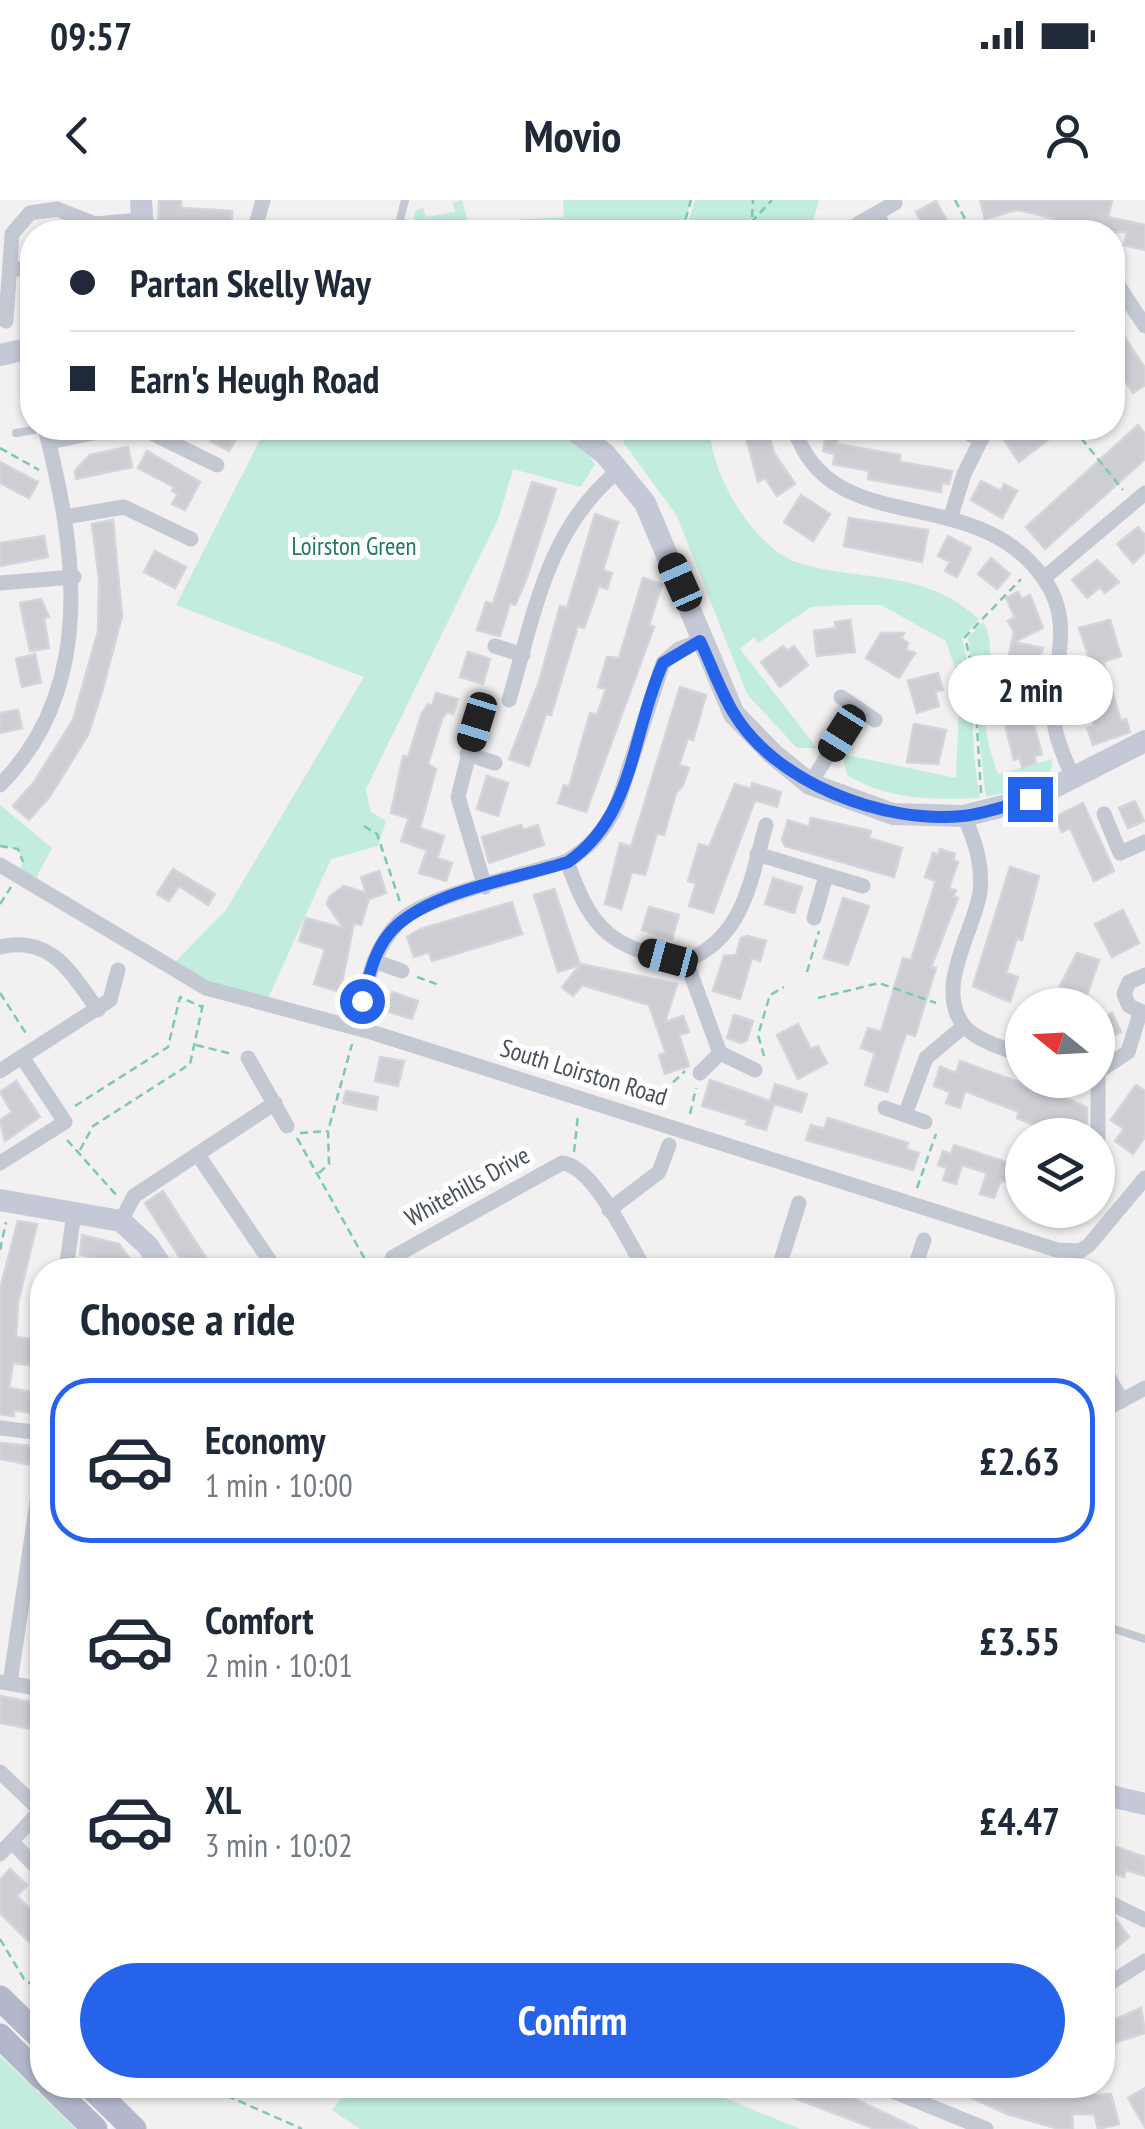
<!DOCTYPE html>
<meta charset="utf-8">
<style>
body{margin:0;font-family:"PT Sans Narrow",sans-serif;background:#f2f2f3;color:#1f2937;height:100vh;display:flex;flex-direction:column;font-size:38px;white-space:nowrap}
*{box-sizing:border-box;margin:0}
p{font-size:32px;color:#747a83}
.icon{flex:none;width:55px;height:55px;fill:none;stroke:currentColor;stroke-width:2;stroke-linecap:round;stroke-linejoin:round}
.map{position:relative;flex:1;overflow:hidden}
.drawer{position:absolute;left:30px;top:1058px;width:1085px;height:840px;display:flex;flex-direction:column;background:#fff;border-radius:40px;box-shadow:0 2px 8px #0004}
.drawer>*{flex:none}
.top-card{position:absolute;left:20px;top:20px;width:1105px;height:220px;border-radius:40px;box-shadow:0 2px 8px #0004;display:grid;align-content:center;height:220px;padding:0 50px;background:#fff}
.needle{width:65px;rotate:288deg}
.buttons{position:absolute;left:1005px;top:788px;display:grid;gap:20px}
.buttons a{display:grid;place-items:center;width:110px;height:110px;border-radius:50%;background:#fff;box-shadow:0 2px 8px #0004;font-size:50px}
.end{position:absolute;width:45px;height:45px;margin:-22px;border:12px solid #2563eb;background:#fff;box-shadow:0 0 0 5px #fff}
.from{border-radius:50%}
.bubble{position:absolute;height:70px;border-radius:35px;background:#fff;box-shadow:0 2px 8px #0004;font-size:32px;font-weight:800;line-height:70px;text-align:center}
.car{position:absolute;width:30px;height:60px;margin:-30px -15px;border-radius:12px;box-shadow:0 0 8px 2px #0007;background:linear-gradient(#222 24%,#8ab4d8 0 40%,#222 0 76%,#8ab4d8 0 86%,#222 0)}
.top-card b{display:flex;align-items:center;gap:35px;height:95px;font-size:38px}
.top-card b+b{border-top:2px solid #e0e1e3}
.top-card i{width:25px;height:25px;background:#1f2937}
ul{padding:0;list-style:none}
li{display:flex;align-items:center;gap:30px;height:165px;margin:0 20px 15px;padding:0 30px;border:5px solid transparent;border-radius:40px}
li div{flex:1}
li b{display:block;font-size:38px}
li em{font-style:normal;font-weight:800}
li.current{border-color:#2563eb}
li>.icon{width:90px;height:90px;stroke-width:1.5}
h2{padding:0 50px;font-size:45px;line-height:120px}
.action{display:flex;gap:20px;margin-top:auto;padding:20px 50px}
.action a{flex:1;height:115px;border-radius:60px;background:#2563eb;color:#fff;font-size:40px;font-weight:800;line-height:115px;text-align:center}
.status{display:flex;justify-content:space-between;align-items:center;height:70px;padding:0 50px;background:#fff;direction:ltr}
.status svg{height:28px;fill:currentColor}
header{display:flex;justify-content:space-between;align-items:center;height:130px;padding:0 50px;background:#fff;font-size:45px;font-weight:800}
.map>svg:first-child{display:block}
.green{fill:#c2ecde}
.building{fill:#cdced4;stroke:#d4d4da;stroke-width:2.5}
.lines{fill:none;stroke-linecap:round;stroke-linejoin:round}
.path{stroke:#7dc7b7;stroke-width:2.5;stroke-dasharray:8 5;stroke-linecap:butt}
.lane{stroke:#c4c8d3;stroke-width:8}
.street{stroke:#c4c8d3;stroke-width:15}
.secondary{stroke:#c4c8d7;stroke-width:22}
.primary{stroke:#b2b7cc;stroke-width:25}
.route{stroke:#2563eb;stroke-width:12}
.labels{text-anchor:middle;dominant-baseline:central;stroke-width:10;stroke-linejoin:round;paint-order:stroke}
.park-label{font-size:25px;fill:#1f7864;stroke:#fff}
.street-label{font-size:25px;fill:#494e5c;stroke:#fff}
</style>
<div class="status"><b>09:57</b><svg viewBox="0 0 49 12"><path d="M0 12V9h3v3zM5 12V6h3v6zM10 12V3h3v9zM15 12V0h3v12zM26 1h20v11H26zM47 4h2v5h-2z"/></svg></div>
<header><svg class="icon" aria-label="back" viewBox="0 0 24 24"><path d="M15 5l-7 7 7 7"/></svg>Movio<svg class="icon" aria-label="person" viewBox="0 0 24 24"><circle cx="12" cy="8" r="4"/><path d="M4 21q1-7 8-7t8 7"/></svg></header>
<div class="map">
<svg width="1145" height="1929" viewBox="0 0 1145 1929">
<rect width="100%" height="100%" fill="#f2f0f0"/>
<!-- green -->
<g class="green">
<path d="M462,0L468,23L564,17L563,0H691L682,32H412L415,11L423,8L426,17L455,12L453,2Z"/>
<path d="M695,0H819L810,32H685Z"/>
<path d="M266,228H554L588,253L595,265L580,287L513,269L499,317L366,589L370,611L386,621L378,646L331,659L265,805L169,768L226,710L364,477L176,405Z"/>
<path d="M627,228H710C709,272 755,350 799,363C865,383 923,368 979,419L962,439C977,491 969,545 980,598C933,600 888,600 847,575L842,554L956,578L960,484L946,441L881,405H845L811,407L758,443L754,437L740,449L817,548H797L747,494L677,316L623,242Z"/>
<path d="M983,422C999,448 983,479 984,509C985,533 990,552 998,574L1052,559C1055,589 1008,591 986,597L968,437Z"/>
<path d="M0,605L52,648L34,682L19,673L23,662L18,649L0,646Z"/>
<path d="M0,1856L76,1929H0Z"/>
<path d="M352,1885H693L800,1929H360L332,1910Z"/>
</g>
<!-- building -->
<g class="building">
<path d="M159,0H181V8L232,11L231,30L158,25Z"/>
<path d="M980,0H1112L1108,17L1145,25V50L1124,45L1127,32H1103L1032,13L1016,10L985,19Z"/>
<path d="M936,1L948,23L942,26L945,32H927L916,12Z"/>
<path d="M1112,118L1145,168V185L1133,193L1112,160Z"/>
<path d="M1138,225L1145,234V259L1045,349L1026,327Z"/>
<path d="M217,228H242L229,251L210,241Z"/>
<path d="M767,228L774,253L795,284L777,296L765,278L758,282L745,234Z"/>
<path d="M1017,228H1041L1049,239L1019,262L1002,237Z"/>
<path d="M826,236L838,238L837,244L900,255V262L952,271L949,284L942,283L941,292L868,279L869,271L833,264L835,254L823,251Z"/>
<path d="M128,247L132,267L76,279L75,271L90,255Z"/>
<path d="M147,251L200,282L185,310L172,304L178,294L172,291L174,287L138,268Z"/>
<path d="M0,262L38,282L29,298L0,283Z"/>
<path d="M981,281L1001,291L1004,284L1017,291L1002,318L971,300Z"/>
<path d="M532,282L556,289L526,380L515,405L510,403L500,436L495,435L477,430L486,402L493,404Z"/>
<path d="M801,295L830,314L813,341L784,322Z"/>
<path d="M595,314L618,322L603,370L612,373L607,389L599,386L584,428L578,426L551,515L546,514L529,566L509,559L539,482L560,406L567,408Z"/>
<path d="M849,318L928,330L922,362L844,346Z"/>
<path d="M113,320L122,416L102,492L88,535L50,596L29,620L13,606L34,582L73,520L98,431L99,379L92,324Z"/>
<path d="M1138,327L1145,335V352L1133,363L1117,344Z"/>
<path d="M44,336L48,357L0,366V343Z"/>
<path d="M948,336L971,348L957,377L945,371L950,362L938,356Z"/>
<path d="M155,351L186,367L175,388L144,372Z"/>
<path d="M991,358L1010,374L997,389L978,374Z"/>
<path d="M1097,360L1119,382L1105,393L1100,387L1087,398L1072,380Z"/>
<path d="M643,378L662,384L649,425L654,427L586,612L558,603L564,585L569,587L590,513L597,515L606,489L598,487L607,457L619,458Z"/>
<path d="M1018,392L1022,399L1030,395L1043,428L1014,442L1043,448L1035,473L1032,518L1042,554L1034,556L1036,563L1022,567L1020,558L1014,560L1006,529L1013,463L1007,464L1014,432L1008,421L1015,417L1006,398Z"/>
<path d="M41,399L49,417L44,418L49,448L30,451L20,403Z"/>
<path d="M850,420L855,452L817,456L814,431L836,428L835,422Z"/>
<path d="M1110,420L1121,456L1103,462L1121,521L1126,519L1130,532L1093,545L1087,528L1094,526L1082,484L1096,479L1079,428Z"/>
<path d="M881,433H904L901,438L908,443L906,450L915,453L899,478L866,458Z"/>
<path d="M783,446L787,451L794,446L808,465L780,487L761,462Z"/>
<path d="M468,452L490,459L483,484L460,477Z"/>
<path d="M35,454L41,482L22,487L16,459Z"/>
<path d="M938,473L943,490L935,492L939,506L917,513L908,481Z"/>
<path d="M680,487L706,495L693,540L688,538L679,565L689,568L683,585L676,593L664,635L657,633L645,675L632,672L621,709L605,704L620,643L631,647Z"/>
<path d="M436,493L458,499L453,514L447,512L442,519L428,564L436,569L420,628L444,636L437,658L452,663L446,681L419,673L427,650L401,641L409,618L391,613L403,556L408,557L422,513L428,504L432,506Z"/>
<path d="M18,510L22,528L0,533V513Z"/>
<path d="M914,524L946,530L938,564L907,562Z"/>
<path d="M487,576L508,583L498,616L477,609Z"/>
<path d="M752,583L781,592L777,607L755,600L713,713L689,706L696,683L688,681L699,644L709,647L735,584L751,589Z"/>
<path d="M1135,601L1144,621L1128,628L1119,608Z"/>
<path d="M1083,603L1114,671L1094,681L1070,628L1062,632L1055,617Z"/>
<path d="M811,618L871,631L869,638L902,648L894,677L785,646L782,640L788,620L809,627Z"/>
<path d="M521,625L523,630L538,625L544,645L489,663L482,637Z"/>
<path d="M940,649L955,654L953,660L958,662L949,688L956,691L953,697L958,698L931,767L936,768L915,836L906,833L887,892L865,885L875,853L861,848L868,828L881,832L903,758L911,760L936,681L925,677L933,653L938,655Z"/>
<path d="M1010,667L1039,676L1022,740L1017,738L1006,773L1018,777L1010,802L973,786Z"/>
<path d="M173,669L215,694L208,705L179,686L169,701L157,694Z"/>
<path d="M379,671L386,693L369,699L361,725L354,723L340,792L314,784L325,749L299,741L306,718L343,728L327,704L329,697L344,686L366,693L361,677Z"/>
<path d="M773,678L802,687L794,713L765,704Z"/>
<path d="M554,689L580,765L558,772L534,695Z"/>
<path d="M843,698L869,706L848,765L824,758Z"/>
<path d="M512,702L522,734L432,761L429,752L414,757L407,737L421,729Z"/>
<path d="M649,707L679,715L672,739L642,730Z"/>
<path d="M1123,710L1139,743L1112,757L1095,724Z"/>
<path d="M747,736L766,741L760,761L752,758L740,799L713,791L724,756L736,755L741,738Z"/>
<path d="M1077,753L1099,760L1087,795L1060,786Z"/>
<path d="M581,764L677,784L665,822L683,816L689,832L679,835L689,866L665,874L659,855L666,853L649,805L582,785L573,796L562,787Z"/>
<path d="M392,792L418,801L412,819L386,811Z"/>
<path d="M1112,813L1121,832L1098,844V820Z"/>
<path d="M734,815L753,821L747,840L741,843L727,838Z"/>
<path d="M798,824L811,849L818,846L827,863L798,879L777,835Z"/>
<path d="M380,857L404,861L398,886L375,881Z"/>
<path d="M960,861L1080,904L1087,908V930L1073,925L1070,935H1060L1017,918L1019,912L965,891L960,908L946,903L950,892L934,886L940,867L956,873Z"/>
<path d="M710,880L770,901L775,884L807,894L801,912L774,904L766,930L746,924L748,920L702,906Z"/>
<path d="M16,881L40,917L5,941L0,920L12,912L0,892Z"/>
<path d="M1136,885L1145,891V937L1133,954L1115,941L1124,929L1111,920Z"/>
<path d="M346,891L378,897L376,910L343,903Z"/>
<path d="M828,918L908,943L906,949L919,953L913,970L806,940L811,925L824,929Z"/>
<path d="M954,945L1015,965L1009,983L1001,980L994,998L980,994L987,973L962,965L956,984L943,980L947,968L938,965L943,951L951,954Z"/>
<path d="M163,991L180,1018L214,1070H188L162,1030L145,1003Z"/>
<path d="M18,1021L37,1024L18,1103L16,1137L42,1140V1167L13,1163L9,1188L42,1194L38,1214L14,1210V1216L0,1214V1089Z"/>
<path d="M82,1035L119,1044L138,1070H115L110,1063L80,1054Z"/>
<path d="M0,1243L42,1247V1267L0,1259Z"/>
<path d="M0,1496L42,1504V1531L0,1523Z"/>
<path d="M1111,1645L1145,1657V1676L1126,1670L1124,1677L1110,1672L1112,1667L1105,1664Z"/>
<path d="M10,1669L27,1685L17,1696L42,1721V1755L0,1713V1680Z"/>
<path d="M1115,1718L1129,1737L1102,1759V1723Z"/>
<path d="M1141,1808L1145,1833L1102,1847V1825Z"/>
<path d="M761,1885H826L918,1929H875Z"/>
<path d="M944,1885H1017L1014,1891L1044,1899L1111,1894L1119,1924L1098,1929L1094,1914H1072L1073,1929H1059L1007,1914Z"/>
<path d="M1145,1888V1927L1128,1898Z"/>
</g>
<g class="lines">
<!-- path -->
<g class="path">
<path d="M955,0L972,32"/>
<path d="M752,17L753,0"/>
<path d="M682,32L691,0"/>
<path d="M742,32L772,0"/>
<path d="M1073,228L1123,290"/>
<path d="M618,240L623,228"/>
<path d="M0,248L39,270"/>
<path d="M981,593L974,477L965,437L1021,379"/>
<path d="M364,626L377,634L400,702"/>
<path d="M0,646L18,649L23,662"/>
<path d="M0,704L11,687"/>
<path d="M807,772L819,731"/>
<path d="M417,777L439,785"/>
<path d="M0,793L27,835"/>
<path d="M818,798L879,783L936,803"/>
<path d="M196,845L232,854"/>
<path d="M764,856L758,835L770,795L784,787"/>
<path d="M629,877L662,893L685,871"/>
<path d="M75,906L168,847L180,797L202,807"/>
<path d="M690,914L696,888"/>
<path d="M300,933L327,931"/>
<path d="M297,938L371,1070"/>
<path d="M67,940L118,997"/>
<path d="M80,950L93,926L190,864L203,804"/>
<path d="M574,952L578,915"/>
<path d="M319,973L329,964L328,931L352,844"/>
<path d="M917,988L936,934"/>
<path d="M0,1050L6,1022"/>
<path d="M32,1281L38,1249"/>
<path d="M0,1739L24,1779L42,1792"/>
<path d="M203,1885L302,1929"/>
</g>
<!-- lane -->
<g class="lane">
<path d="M397,32L405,0"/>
<path d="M16,233L45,228"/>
<path d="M1111,1428L1145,1439"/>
</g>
<!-- street -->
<g class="street">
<path d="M877,13L886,32"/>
<path d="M859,23L895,3"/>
<path d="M254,32L263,0"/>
<path d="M10,69H32"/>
<path d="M1112,76L1145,126"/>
<path d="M6,121L12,34L30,13L57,9L95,24L141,20"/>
<path d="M27,150L32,174"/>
<path d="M141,228L217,265"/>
<path d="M794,228C831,343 975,279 1044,379C1077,425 1050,471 1054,521C1056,541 1066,560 1073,579"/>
<path d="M958,228L980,239"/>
<path d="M49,242L119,228"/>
<path d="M951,316L964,274L987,228"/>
<path d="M65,317L124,307L191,339"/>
<path d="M1044,378L1145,293"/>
<path d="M0,383L74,377"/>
<path d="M495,446L523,455"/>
<path d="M841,497L875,520"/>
<path d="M509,500C535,413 546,330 619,270"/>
<path d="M477,522L458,597L485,687"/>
<path d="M467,554L495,563"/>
<path d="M810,584L857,508"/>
<path d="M0,585C97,488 76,348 45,228"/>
<path d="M1104,614L1120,653L1145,642"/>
<path d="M964,616C975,641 983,664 980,692C974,732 932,791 966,828C980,842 1004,848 1022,855"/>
<path d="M757,654L863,686"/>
<path d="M567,661C591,731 612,750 686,761C745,736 750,681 766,625"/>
<path d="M0,665L206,788L371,832L1057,1050L1080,1051L1089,1045L1145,978"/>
<path d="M814,718L826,676"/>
<path d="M0,747C52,735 71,773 98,810"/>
<path d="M374,761L402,771"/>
<path d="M686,761L720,853L755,870"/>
<path d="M1145,775L1129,782L1124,794L1129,806L1145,813"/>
<path d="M362,801C370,772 377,745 398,723C425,695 526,675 567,661C590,647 605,630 617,605L663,463L679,449L700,441"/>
<path d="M248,858L287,926"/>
<path d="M0,871L110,800L118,770"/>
<path d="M1098,872L1128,852L1140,813"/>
<path d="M700,873L720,853"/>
<path d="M885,908L925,922"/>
<path d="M905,915L926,858L964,826"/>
<path d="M1098,938V872"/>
<path d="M198,955L276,1070"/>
<path d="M0,963L65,922L22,857"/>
<path d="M609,1010L659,972L669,945"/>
<path d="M121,1021L134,996L275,903"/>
<path d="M66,1070L74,1013"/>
<path d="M387,1070L393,1057L562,963C593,965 629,1043 645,1070"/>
<path d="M778,1070L799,1003"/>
<path d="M914,1070L924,1040"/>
<path d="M1102,1166L1122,1201"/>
<path d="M1102,1211L1145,1188"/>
<path d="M0,1228L42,1233"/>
<path d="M2,1482L42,1489"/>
<path d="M10,1483L38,1296"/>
<path d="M0,1572L41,1611"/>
<path d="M12,1642L42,1673"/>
<path d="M0,1654L42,1609"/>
<path d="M1102,1699L1145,1720"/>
<path d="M1102,1788L1145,1761"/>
<path d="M878,1885L986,1929"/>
</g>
<!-- secondary -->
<g class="secondary">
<path d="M141,0L143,32"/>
<path d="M0,155L32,148"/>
<path d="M571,228L605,254L645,303L734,514L773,554L810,584L893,614L964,616L1031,599L1145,541"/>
<path d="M0,1000L121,1021L148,1046L164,1070"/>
<path d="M1102,1594L1145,1604"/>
</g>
<!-- primary -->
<g class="primary">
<path d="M0,1798L42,1839"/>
<path d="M0,1836L42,1878"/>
<path d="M50,1885L95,1929"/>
<path d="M89,1885L134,1929"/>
</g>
</g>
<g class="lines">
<!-- route -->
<path class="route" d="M362,801C369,778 373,754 388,735C421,692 516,679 568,662C635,616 632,531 663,463L700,441C711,464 720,490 733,512C775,583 883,624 963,616C985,614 1009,605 1030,599"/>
</g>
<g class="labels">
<!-- park labels -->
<g class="park-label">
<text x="354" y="346">Loirston Green</text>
</g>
<!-- street labels -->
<g class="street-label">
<text transform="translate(584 872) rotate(17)">South Loirston Road</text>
<text transform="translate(467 986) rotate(-29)">Whitehills Drive</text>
</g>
</g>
</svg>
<div class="buttons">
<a><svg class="needle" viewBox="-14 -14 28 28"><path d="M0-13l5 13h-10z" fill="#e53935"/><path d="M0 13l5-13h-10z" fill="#747a83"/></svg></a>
<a><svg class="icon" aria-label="layers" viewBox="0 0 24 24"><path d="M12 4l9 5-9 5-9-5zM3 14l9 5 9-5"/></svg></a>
</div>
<i class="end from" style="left:362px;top:801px"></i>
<i class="end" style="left:1030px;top:599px"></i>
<div class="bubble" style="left:948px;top:455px;width:165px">2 min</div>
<i class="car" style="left:680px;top:382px;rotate:336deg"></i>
<i class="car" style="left:477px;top:522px;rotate:197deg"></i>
<i class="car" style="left:842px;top:533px;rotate:212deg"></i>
<i class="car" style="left:668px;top:758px;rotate:285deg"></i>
<div class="top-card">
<b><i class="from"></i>Partan Skelly Way</b>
<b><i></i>Earn's Heugh Road</b>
</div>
<section class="drawer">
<h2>Choose a ride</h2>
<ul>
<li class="current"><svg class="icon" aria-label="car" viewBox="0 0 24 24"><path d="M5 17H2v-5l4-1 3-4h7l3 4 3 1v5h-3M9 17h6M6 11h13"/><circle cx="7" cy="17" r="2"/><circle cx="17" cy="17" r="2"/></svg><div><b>Economy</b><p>1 min · 10:00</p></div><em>£2.63</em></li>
<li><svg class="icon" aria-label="car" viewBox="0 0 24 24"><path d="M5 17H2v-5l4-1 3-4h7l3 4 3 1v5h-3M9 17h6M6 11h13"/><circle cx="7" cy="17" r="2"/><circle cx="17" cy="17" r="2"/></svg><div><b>Comfort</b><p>2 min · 10:01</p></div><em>£3.55</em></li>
<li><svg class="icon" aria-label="car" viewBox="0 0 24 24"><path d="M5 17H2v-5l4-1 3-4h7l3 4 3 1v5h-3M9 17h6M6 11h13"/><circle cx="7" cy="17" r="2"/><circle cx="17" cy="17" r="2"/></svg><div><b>XL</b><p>3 min · 10:02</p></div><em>£4.47</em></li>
</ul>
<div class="action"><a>Confirm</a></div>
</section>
</div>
